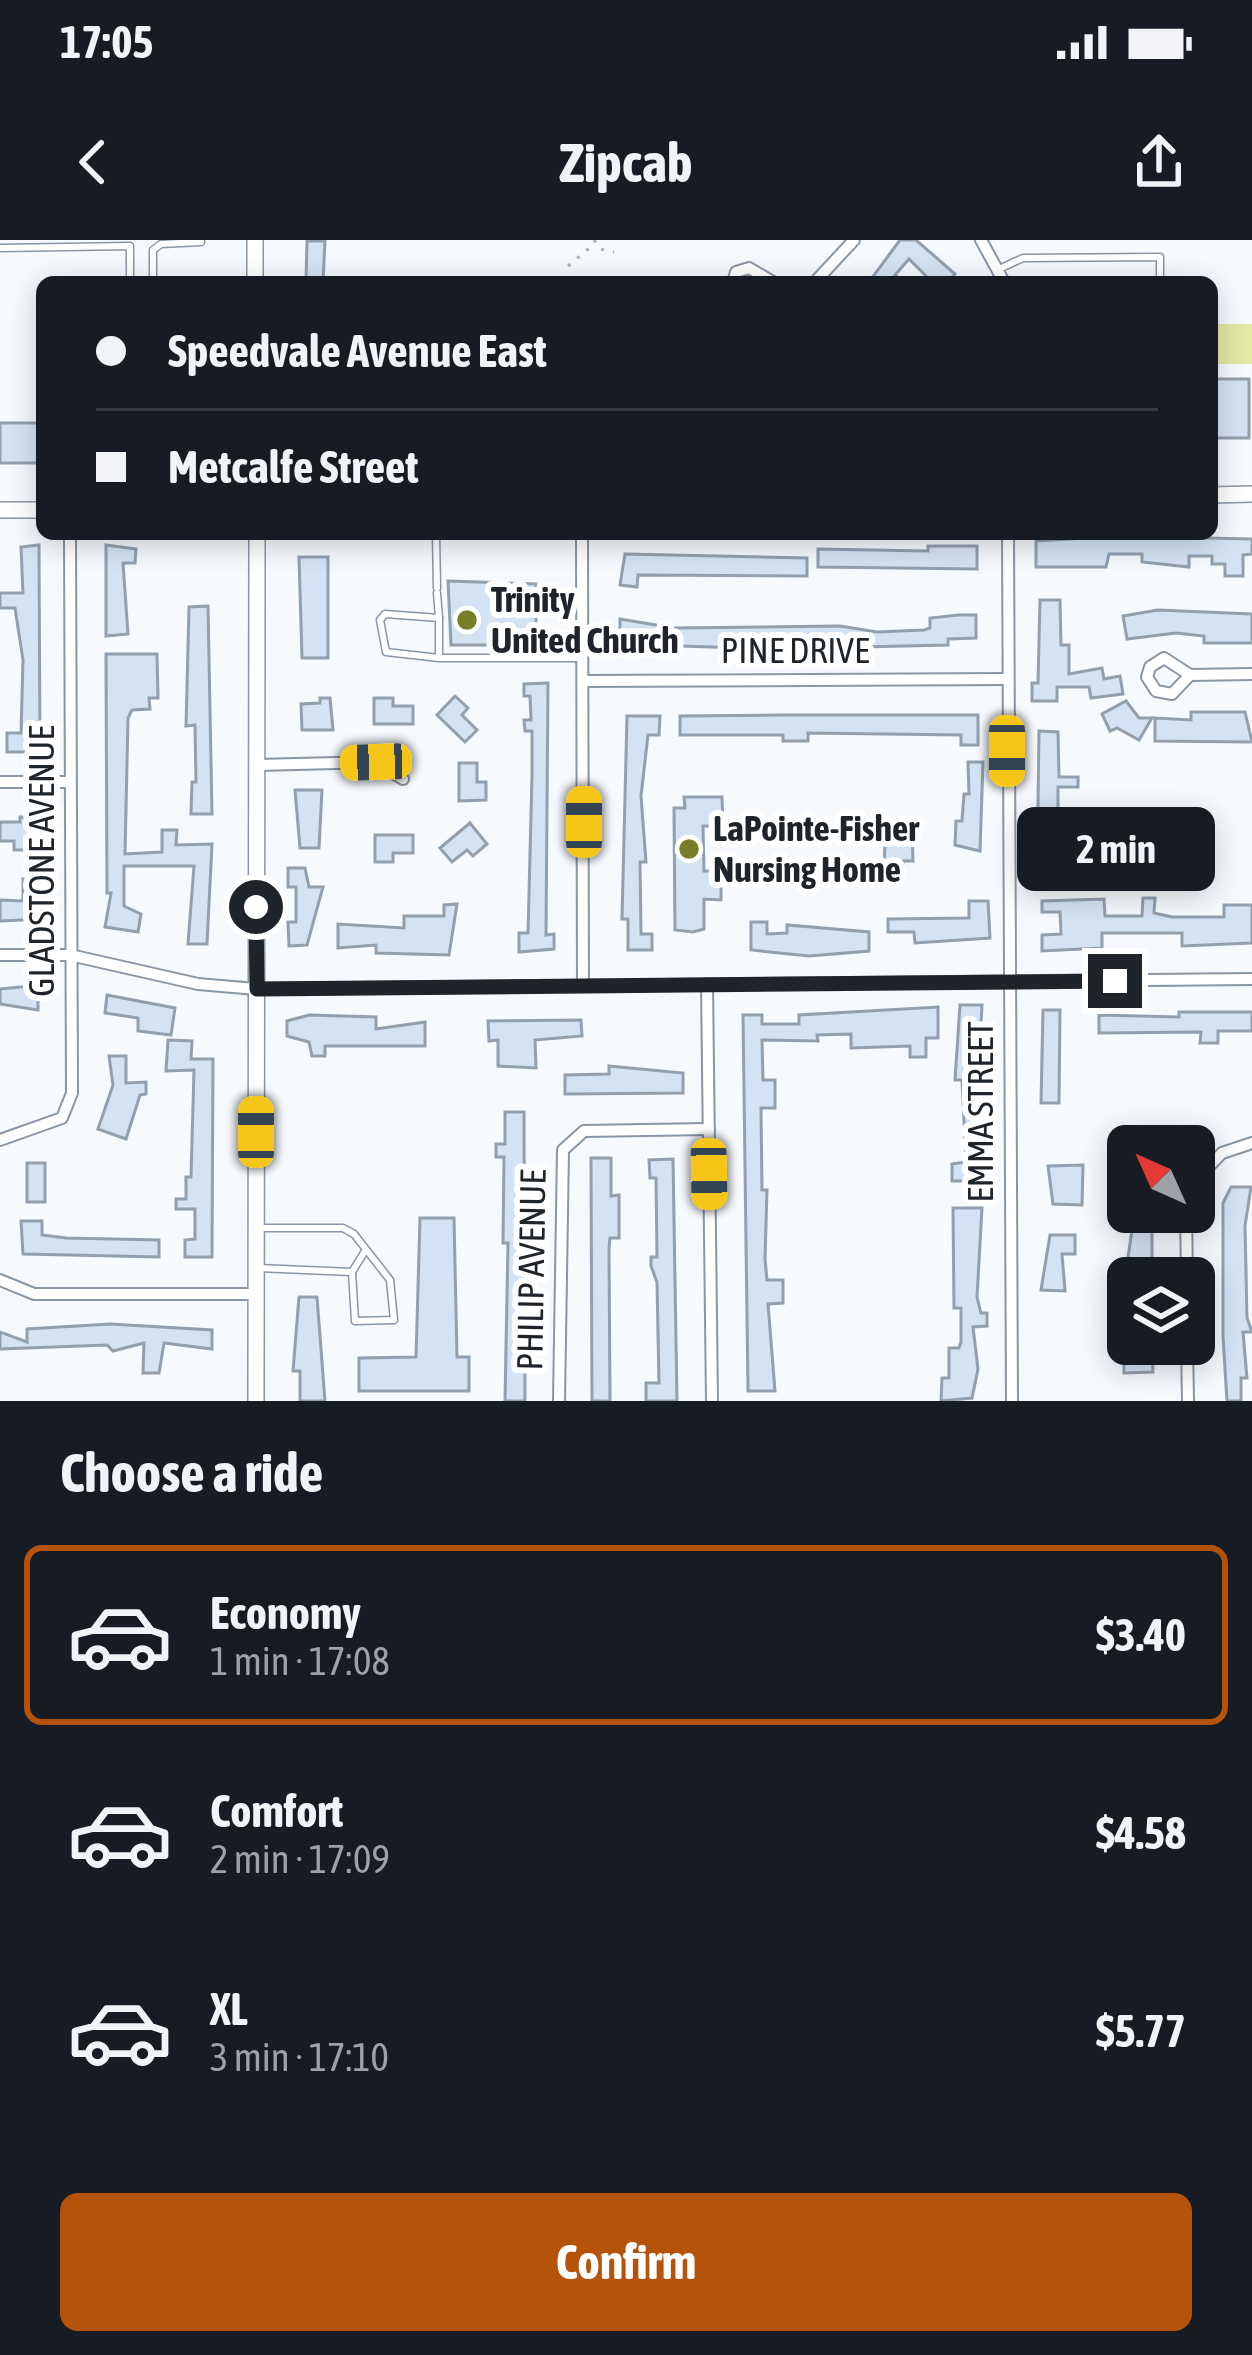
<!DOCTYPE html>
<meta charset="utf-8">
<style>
body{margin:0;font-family:"Asap Condensed",sans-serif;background:#20242c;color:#f1f3f6;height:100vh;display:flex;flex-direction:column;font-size:45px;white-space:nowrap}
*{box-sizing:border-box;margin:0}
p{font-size:39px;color:#9ea1a6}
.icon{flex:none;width:66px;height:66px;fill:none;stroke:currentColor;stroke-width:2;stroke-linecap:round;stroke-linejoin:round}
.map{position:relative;height:1161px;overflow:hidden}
.details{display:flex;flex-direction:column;background:#171b24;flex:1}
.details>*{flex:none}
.guide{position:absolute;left:36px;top:36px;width:1182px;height:264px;border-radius:18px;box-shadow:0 6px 30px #0003;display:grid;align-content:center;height:264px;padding:0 60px;background:#171b24}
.needle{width:78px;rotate:315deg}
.controls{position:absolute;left:1107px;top:885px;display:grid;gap:24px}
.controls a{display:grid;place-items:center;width:108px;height:108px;border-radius:18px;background:#171b24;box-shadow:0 6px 30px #0003;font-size:60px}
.end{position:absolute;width:54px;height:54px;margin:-27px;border:15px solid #1e242a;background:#fff;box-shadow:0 0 0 6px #fff}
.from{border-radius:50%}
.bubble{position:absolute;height:84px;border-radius:18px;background:#171b24;box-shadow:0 6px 30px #0003;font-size:39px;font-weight:700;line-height:84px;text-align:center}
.car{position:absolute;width:36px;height:72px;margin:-36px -18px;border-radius:15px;box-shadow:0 0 9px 3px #0007;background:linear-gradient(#f5c518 24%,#345 0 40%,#f5c518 0 76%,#345 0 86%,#f5c518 0)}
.guide b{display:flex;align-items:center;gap:42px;height:114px;font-size:45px}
.guide b+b{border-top:3px solid #363941}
.guide i{width:30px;height:30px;background:#f1f3f6}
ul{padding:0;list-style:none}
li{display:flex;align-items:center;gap:36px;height:180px;margin:0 24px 18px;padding:0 36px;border:6px solid transparent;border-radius:18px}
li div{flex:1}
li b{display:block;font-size:45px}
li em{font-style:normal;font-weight:700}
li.active{border-color:#b45309}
li>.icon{width:108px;height:108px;stroke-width:1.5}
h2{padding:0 60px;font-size:54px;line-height:144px}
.cta{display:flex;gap:24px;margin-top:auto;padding:24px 60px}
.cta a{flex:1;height:138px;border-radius:18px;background:#b45309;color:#fff;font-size:48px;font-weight:700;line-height:138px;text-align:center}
.status{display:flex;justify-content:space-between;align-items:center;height:84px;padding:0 60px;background:#171b24;direction:ltr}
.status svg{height:33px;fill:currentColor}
header{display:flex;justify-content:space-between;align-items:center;height:156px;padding:0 60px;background:#171b24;font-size:54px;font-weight:700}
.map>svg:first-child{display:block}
.green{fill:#e2e9a4}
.building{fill:#d4e3f4;stroke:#929faf;stroke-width:3}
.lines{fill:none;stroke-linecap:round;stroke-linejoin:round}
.lane-casing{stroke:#8996a6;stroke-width:9}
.street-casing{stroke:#8996a6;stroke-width:14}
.secondary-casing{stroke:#8996a6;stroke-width:18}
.path{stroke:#a8acb0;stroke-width:3;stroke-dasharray:3 9;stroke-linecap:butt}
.lane{stroke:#fff;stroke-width:6}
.street{stroke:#fff;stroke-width:10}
.secondary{stroke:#fff;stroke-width:15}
.route{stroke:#1e242a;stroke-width:15}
.poi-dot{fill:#787d27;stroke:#fff;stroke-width:4.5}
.labels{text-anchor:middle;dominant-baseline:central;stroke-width:12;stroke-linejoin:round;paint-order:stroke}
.poi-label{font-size:36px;font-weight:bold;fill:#1e242a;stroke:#fff;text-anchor:start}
.street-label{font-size:36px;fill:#1e242a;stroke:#fff}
</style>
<div class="status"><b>17:05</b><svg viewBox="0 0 49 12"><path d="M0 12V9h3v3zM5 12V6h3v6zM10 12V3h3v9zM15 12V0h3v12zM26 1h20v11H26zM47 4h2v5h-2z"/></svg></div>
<header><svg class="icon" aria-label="back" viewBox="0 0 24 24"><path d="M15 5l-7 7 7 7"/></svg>Zipcab<svg class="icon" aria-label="share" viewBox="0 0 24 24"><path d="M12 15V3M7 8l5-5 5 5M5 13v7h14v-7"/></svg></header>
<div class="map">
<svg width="1252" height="1161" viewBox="0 0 1252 1161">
<rect width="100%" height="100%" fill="#f6f9fd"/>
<!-- green -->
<path class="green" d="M1214,84H1252V124H1215Z"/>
<!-- building -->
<g class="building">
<path d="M900,0H916L955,34L948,42H932L909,19L895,35L903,42H869Z"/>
<path d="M307,1H325L323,42H306Z"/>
<rect x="1212" y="139" width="37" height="59"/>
<rect x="0" y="183" width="42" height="40"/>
<path d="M1118,296L1252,299V314L1243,315V336H1225V324H1212V316H1189V327L1142,322V314H1109L1106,327H1036V301Z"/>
<path d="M39,305L40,512H7V493H21L23,420L15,368H0V353H23L21,307Z"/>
<path d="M106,305L136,309L135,323H123L128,394L106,396Z"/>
<path d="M928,306H977V329L818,327V309L928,311Z"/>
<path d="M625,314L807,318V336L638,335L637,347L620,345Z"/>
<path d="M299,317H328V418H302Z"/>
<path d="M448,341L536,344V396L490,397V405H451Z"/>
<path d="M1040,360H1060L1061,405H1069V434L1102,428L1104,439L1120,436L1123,454L1091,458L1089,447H1057V461H1032V443H1038Z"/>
<path d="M208,366L212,574H191L192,542H196L195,485L186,486L189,367Z"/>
<path d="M1158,370L1252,374V403H1204V396L1176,393L1127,399L1123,376Z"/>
<path d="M959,375H976V398L948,399V405L771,409L620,404V379L674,388L840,386L877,392L924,390L930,388V378Z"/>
<path d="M106,414H157L158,458H149L150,469L132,470L128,478L125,614L162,612V590H177L176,605L212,604L207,704H188L194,626H124V666L141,674L138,692L105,687L111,653H107Z"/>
<path d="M548,443L546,695L554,694V709L519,712V693H528L532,536V491H525L524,480H531L530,456H524V444Z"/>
<path d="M455,456L468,468L462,475L477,490L465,502L437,475Z"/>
<path d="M320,458H330L333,490H302L301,464L320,463Z"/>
<path d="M374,458H393V466H413V484H374Z"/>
<path d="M1126,461L1139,478H1152L1139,500L1117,488L1110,491L1102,474Z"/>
<path d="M1191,472H1245L1252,502L1155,501V478L1191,480Z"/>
<path d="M783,475H978V505H961V495L808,493V501H783V495H680V476Z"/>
<path d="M627,476H660L659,495H648L641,556L646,622H640L641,694H652V710H628V679H622Z"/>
<path d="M1039,491L1058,492L1059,537H1078V547H1058V569H1083L1084,597L1103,596V607L1057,610V630L1089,629V640H1059V648L1042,646V637H1037Z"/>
<path d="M968,522H983L980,611L955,605L956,581H962L964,554H969Z"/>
<path d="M459,523H477V542H486V560L459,561Z"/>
<path d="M295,550H322L319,608H300Z"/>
<path d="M684,557H722L723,586H703L704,631H721V660L704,659V689L693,692L675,690L674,568H685Z"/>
<path d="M20,577H37V610H14V601H0V582H20Z"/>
<path d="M470,583L487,604L473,616L467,610L452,622L440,608Z"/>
<path d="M898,589H912L913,621H903V633L884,632L885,599H898Z"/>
<path d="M375,595H413V613H393V622H375Z"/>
<path d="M288,628H305L309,647H323L307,705L289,706L288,682H296V647H288Z"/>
<path d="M23,639H38L44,679L0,681V660L23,661Z"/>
<path d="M1143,658H1155L1154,673L1172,677H1224V665H1252V703L1182,706V693H1102V708L1042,711V695L1061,694L1060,672H1042V661L1104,659L1105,676H1142Z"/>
<path d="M969,661H988L990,698L915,703L914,692H888V679L969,678Z"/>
<path d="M457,664L449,715L376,713V705L338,708V684L404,688V676H444V665Z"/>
<path d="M751,682H767V694L787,693V685L869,692V711L809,716L751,710Z"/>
<path d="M20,747H38V770L0,764V749Z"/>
<path d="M107,755L175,768L171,795L138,791V778L105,773Z"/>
<path d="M960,765H982L977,863H984L983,895H988V941H952V924L966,922L962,840H955Z"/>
<path d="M938,767V798H926V817H910V806L851,808V794L817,795L818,801L762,800L763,840H775V868H761L762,950H767L765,1019L767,1040H783V1063L768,1064L775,1151H748L743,775H762V784H799V775Z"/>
<path d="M1043,770H1060L1059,863H1041Z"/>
<path d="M1179,772H1252V791H1218V803H1200L1201,792L1099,793V775L1179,777Z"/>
<path d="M309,775L376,777V789L425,782V806H325V816H312L309,802L287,796V781Z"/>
<path d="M581,780L582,796L535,800L536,828L498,826V800L489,801L488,781Z"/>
<path d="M168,800L192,801L191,819H213L212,1017H185V1000L195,999V969H176V959H186V937H191L194,830L166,831Z"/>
<path d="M109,816H126V843L146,842V854L140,855L126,899L98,889L113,845Z"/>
<path d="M609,826L683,833V853L565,854V835L609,834Z"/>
<path d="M505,872H524L525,1161H505L508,1003H503L504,917H496V904H505Z"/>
<path d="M591,918H611V956L619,955V998H610L609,1008L610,1161H592Z"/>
<path d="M673,919L677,1161H646V1143H659L657,1042L651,1026V1017H657L656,938H650L649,920Z"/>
<rect x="27" y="923" width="18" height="39"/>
<path d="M1083,925L1082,965L1053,964L1048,926Z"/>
<path d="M1231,947H1251L1245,986L1247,1078L1252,1092H1243L1247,1138H1241V1161H1227L1223,1096V963Z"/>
<path d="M953,968H982L977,1057L981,1073H987V1086L973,1087L978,1129L972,1158L941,1161L942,1138H949V1108H959L961,1102V1068H954Z"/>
<path d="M1134,977H1152V1038H1134V1024H1127Z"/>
<path d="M420,978H454L457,1117H469V1151H359V1118L416,1117Z"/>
<path d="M21,981H42V995L66,998L159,1000V1017L23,1014Z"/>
<path d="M1050,995H1075V1014H1062L1065,1051L1041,1050Z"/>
<path d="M299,1057H317L325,1161H300V1131H293Z"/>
<path d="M110,1084L212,1090V1109L164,1103L159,1133H143L144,1103L113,1111L107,1105L0,1109V1092L27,1102V1089Z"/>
<path d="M1124,1105H1152L1153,1132L1124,1133Z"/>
</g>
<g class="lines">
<!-- lane casing -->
<g class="lane-casing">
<g id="lane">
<path d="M0,8L130,6V42"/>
<path d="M999,29L1023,18L1160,17V42"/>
<path d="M153,42V10L161,4L201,2"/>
<path d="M436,294L437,348"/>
<path d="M437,353L439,378"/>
<path d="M439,418V378L385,374L380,380L386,412L439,418H580"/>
<path d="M258,988H343L354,994L390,1040L394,1080L355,1081L352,1032L365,1011"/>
<path d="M258,1028L352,1032"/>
</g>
</g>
<!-- street casing -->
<g class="street-casing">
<g id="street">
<path d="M981,0L1004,42"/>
<path d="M733,42L736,32L749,28L773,42"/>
<path d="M815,42L854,0"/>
<path d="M582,294L583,744"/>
<path d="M1008,294L1012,1161"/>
<path d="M1190,435L1172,454L1156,451L1147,437L1150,427L1164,418L1190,435L1252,434"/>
<path d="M584,441L1006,439"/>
<path d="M257,525L375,522L403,539"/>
<path d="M0,542H70"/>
<path d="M0,715H70L198,744L257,749L1252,739"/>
<path d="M707,744L712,1161"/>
<path d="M0,900L62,878L72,853L70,294"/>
<path d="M1194,942L1222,913L1252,903"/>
<path d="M1186,972L1187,1038"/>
<path d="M0,1040L34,1054H255"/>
<path d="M1187,1104L1188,1161"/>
<path d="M559,1161L563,910L584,891L709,889"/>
</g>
</g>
<!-- secondary casing -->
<g class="secondary-casing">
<g id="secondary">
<path d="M255,0V42"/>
<path d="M1212,255L1252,254"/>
<path d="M0,270H42"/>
<path d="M256,1161L257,294"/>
</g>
</g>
<!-- path -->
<g class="path">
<path d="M594,0L600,9L614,12"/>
<path d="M568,26L594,4"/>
</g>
<!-- lane -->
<use href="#lane" class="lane"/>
<!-- street -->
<use href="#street" class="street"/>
<!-- secondary -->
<use href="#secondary" class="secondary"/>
</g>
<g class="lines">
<!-- route -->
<path class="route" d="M256,667L257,749L1115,741"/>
</g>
<!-- markers -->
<g class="poi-dot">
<circle cx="467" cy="380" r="12"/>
<circle cx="689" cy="609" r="12"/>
</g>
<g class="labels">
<!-- poi labels -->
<g class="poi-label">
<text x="491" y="359">Trinity<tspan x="491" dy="41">United Church</tspan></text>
<text x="713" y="588">LaPointe-Fisher<tspan x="713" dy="41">Nursing Home</tspan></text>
</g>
<!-- street labels -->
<g class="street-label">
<text x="795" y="410">PINE DRIVE</text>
<text transform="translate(41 621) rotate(-90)">GLADSTONE AVENUE</text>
<text transform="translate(980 872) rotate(-90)">EMMA STREET</text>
<text transform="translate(531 1030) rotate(-89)">PHILIP AVENUE</text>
</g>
</g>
</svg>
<div class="controls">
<a><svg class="needle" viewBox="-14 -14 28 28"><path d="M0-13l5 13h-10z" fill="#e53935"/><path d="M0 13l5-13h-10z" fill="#9ea1a6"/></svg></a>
<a><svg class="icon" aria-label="layers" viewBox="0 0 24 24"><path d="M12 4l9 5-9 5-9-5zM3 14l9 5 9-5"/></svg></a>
</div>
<i class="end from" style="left:256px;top:667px"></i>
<i class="end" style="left:1115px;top:741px"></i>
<div class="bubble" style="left:1017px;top:567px;width:198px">2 min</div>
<i class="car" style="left:1007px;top:511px;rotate:180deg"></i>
<i class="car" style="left:376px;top:522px;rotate:268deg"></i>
<i class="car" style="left:584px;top:582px;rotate:0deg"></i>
<i class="car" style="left:256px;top:892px;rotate:0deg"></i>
<i class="car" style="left:709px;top:934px;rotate:179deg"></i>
<div class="guide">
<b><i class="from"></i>Speedvale Avenue East</b>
<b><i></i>Metcalfe Street</b>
</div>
</div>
<section class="details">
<h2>Choose a ride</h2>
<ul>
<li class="active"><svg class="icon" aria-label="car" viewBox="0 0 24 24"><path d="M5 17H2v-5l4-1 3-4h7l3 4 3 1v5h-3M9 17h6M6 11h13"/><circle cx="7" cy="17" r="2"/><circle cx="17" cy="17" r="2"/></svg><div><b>Economy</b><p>1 min · 17:08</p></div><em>$3.40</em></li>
<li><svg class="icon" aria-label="car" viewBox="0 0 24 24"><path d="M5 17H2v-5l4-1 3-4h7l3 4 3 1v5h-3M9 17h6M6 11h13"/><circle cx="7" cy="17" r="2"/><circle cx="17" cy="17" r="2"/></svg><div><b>Comfort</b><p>2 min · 17:09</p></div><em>$4.58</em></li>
<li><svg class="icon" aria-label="car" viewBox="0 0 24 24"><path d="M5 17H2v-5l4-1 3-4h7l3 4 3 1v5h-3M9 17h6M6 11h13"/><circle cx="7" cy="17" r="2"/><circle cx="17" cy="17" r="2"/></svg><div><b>XL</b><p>3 min · 17:10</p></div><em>$5.77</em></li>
</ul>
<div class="cta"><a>Confirm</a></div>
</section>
